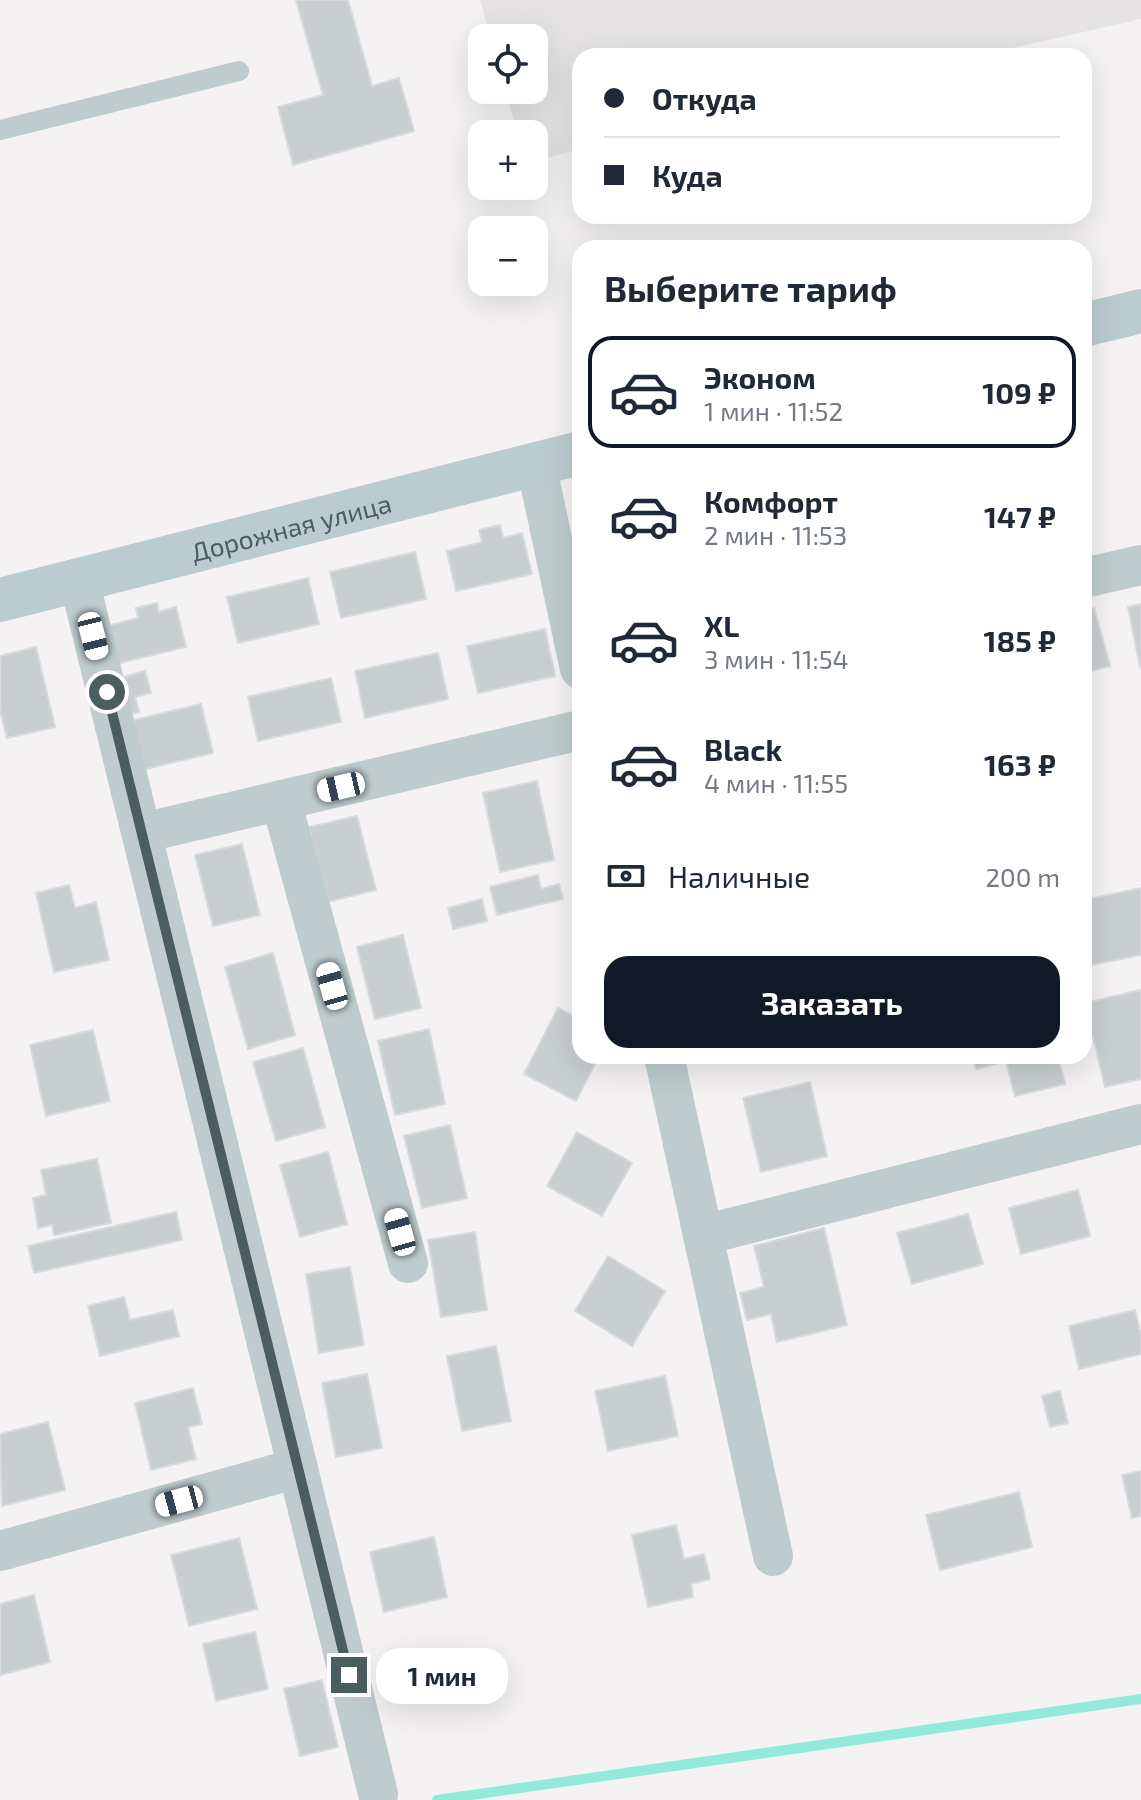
<!DOCTYPE html>
<html lang="ru">
<meta charset="utf-8">
<style>
body{margin:0;font-family:"Exo 2",sans-serif;background:#f2f2f3;color:#1f2937;height:100vh;display:flex;flex-direction:column;font-size:30px;white-space:nowrap}
*{box-sizing:border-box;margin:0}
p{font-size:26px;color:#747a83}
.icon{flex:none;width:44px;height:44px;fill:none;stroke:currentColor;stroke-width:2;stroke-linecap:round;stroke-linejoin:round}
.map{position:relative;flex:1;overflow:hidden}
.drawer{position:absolute;left:572px;top:240px;width:520px;height:824px;display:flex;flex-direction:column;background:#fff;border-radius:24px;box-shadow:0 8px 32px #0002}
.drawer>*{flex:none}
.hud{position:absolute;left:572px;top:48px;width:520px;height:176px;border-radius:24px;box-shadow:0 8px 32px #0002;display:grid;align-content:center;height:176px;padding:0 32px;background:#fff}
.buttons{position:absolute;left:468px;top:24px;display:grid;gap:16px}
.buttons a{display:grid;place-items:center;width:80px;height:80px;border-radius:16px;background:#fff;box-shadow:0 8px 32px #0002;font-size:40px}
.end{position:absolute;width:36px;height:36px;margin:-18px;border:10px solid #4a5d5f;background:#fff;box-shadow:0 0 0 4px #fff}
.from{border-radius:50%}
.bubble{position:absolute;height:56px;border-radius:24px;background:#fff;box-shadow:0 8px 32px #0002;font-size:26px;font-weight:700;line-height:56px;text-align:center}
.car{position:absolute;width:24px;height:48px;margin:-24px -12px;border-radius:10px;box-shadow:0 0 6px 2px #0007;background:linear-gradient(#fff 24%,#345 0 40%,#fff 0 76%,#345 0 86%,#fff 0)}
.hud b{display:flex;align-items:center;gap:28px;height:76px;font-size:30px}
.hud b+b{border-top:2px solid #e0e1e3}
.hud i{width:20px;height:20px;background:#1f2937}
ul{padding:0;list-style:none}
li{display:flex;align-items:center;gap:24px;height:112px;margin:0 16px 12px;padding:0 16px;border:4px solid transparent;border-radius:24px}
li div{flex:1}
li b{display:block;font-size:30px}
li em{font-style:normal;font-weight:700}
li.active{border-color:#111827}
li>.icon{width:72px;height:72px;stroke-width:1.5}
h2{padding:0 32px;font-size:36px;line-height:96px}
.pay{display:flex;align-items:center;gap:20px;height:88px;padding:0 32px;font-size:30px}
.pay p{margin-inline-start:auto}
.cta{display:flex;gap:16px;margin-top:auto;padding:16px 32px}
.cta a{flex:1;height:92px;border-radius:24px;background:#111827;color:#fff;font-size:32px;font-weight:700;line-height:92px;text-align:center}
.map>svg:first-child{display:block}
.education{fill:#e5e3e4}
.lines{fill:none;stroke-linecap:round;stroke-linejoin:round}
.stream{stroke:#91eada;stroke-width:10}
.building{fill:#c9cfd1;stroke:#d6dadc;stroke-width:2}
.lane{stroke:#becccd;stroke-width:20}
.street{stroke:#becccd;stroke-width:40}
.secondary{stroke:#bbcccf;stroke-width:44}
.route{stroke:#4a5d5f;stroke-width:10}
.labels{text-anchor:middle;dominant-baseline:central;stroke-width:6;stroke-linejoin:round;paint-order:stroke}
.street-label{font-size:26px;fill:#4a5d5f;stroke:#fff}
</style>
<div class="map">
<svg width="1141" height="1800" viewBox="0 0 1141 1800">
<rect width="100%" height="100%" fill="#f4f2f2"/>
<!-- education -->
<path class="education" d="M480,0H1141V19L977,56H580V149L534,161V134H518L505,90H534V38H491Z"/>
<g class="lines">
<!-- stream -->
<path class="stream" d="M437,1800L1141,1699"/>
</g>
<!-- building -->
<g class="building">
<path d="M296,0H348L372,86L399,78L414,131L293,165L278,107L323,95Z"/>
<path d="M500,525L503,538L522,533L532,574L456,591L447,551L482,542L479,530Z"/>
<path d="M415,552L426,599L341,618L330,572Z"/>
<path d="M308,578L319,624L238,643L227,597Z"/>
<path d="M157,603L159,612L176,607L186,647L115,664L106,626L138,618L136,608Z"/>
<path d="M1141,604V666L1140,667L1128,607Z"/>
<path d="M1094,608L1110,666L1084,673V611Z"/>
<path d="M545,629L555,676L478,693L467,646Z"/>
<path d="M36,647L55,727L7,738L0,710V656Z"/>
<path d="M438,653L448,699L365,718L355,671Z"/>
<path d="M145,671L151,693L135,697L139,712L126,715L116,679Z"/>
<path d="M331,678L341,722L258,741L248,697Z"/>
<path d="M201,704L213,753L137,771L126,722Z"/>
<path d="M537,781L554,860L500,872L483,793Z"/>
<path d="M357,816L376,890L327,902L309,827Z"/>
<path d="M242,844L260,915L213,926L195,855Z"/>
<path d="M538,875L541,889L559,884L563,899L497,915L490,887Z"/>
<path d="M69,885L75,908L96,902L109,960L54,972L36,893Z"/>
<path d="M1141,888V955L1085,966L1084,900Z"/>
<path d="M482,899L487,921L453,929L448,908Z"/>
<path d="M403,935L421,1008L375,1019L357,947Z"/>
<path d="M273,953L295,1035L248,1049L225,967Z"/>
<path d="M1141,990V1079L1105,1087L1085,1003Z"/>
<path d="M558,1008L580,1019V1056H599L576,1101L524,1074Z"/>
<path d="M429,1029L445,1104L395,1115L378,1041Z"/>
<path d="M93,1030L110,1101L46,1116L30,1045Z"/>
<path d="M303,1048L325,1127L276,1141L253,1062Z"/>
<path d="M973,1056H1058L1065,1084L1015,1096L1006,1061L976,1069Z"/>
<path d="M810,1082L827,1156L761,1172L743,1098Z"/>
<path d="M450,1125L467,1198L422,1208L404,1136Z"/>
<path d="M577,1132L632,1163L602,1216L547,1186Z"/>
<path d="M328,1152L347,1224L300,1237L280,1165Z"/>
<path d="M97,1159L111,1223L54,1235L52,1225L38,1228L33,1198L46,1195L41,1170Z"/>
<path d="M1078,1190L1090,1236L1021,1254L1009,1208Z"/>
<path d="M176,1212L182,1240L34,1273L28,1246Z"/>
<path d="M968,1214L983,1264L912,1284L897,1233Z"/>
<path d="M824,1228L847,1325L777,1342L771,1314L747,1320L740,1293L764,1287L754,1246Z"/>
<path d="M475,1232L487,1310L441,1317L428,1240Z"/>
<path d="M608,1256L665,1291L632,1346L575,1311Z"/>
<path d="M350,1267L364,1345L319,1353L306,1274Z"/>
<path d="M124,1297L130,1320L173,1310L179,1336L100,1356L88,1306Z"/>
<path d="M1135,1310L1141,1335V1354L1079,1369L1069,1326Z"/>
<path d="M496,1346L511,1421L462,1431L447,1356Z"/>
<path d="M367,1374L382,1448L336,1457L322,1383Z"/>
<path d="M665,1376L678,1436L608,1451L595,1391Z"/>
<path d="M193,1388L202,1424L188,1427L196,1459L151,1470L135,1403Z"/>
<path d="M1060,1391L1068,1423L1050,1427L1042,1396Z"/>
<path d="M48,1422L65,1490L2,1506L0,1434Z"/>
<path d="M1141,1471V1516L1132,1518L1122,1475Z"/>
<path d="M1019,1492L1032,1547L940,1570L926,1515Z"/>
<path d="M676,1525L684,1559L704,1554L710,1579L691,1584L693,1597L648,1607L632,1535Z"/>
<path d="M434,1537L447,1597L384,1612L370,1552Z"/>
<path d="M239,1538L257,1609L189,1626L171,1555Z"/>
<path d="M34,1595L50,1662L0,1675V1604Z"/>
<path d="M255,1632L268,1689L216,1701L203,1644Z"/>
<path d="M322,1680L338,1747L300,1756L284,1689Z"/>
</g>
<g class="lines">
<!-- lane -->
<path class="lane" d="M0,130L239,71"/>
<!-- street -->
<g class="street">
<path d="M536,464L580,669"/>
<path d="M1084,578L1141,565"/>
<path d="M79,580L378,1794"/>
<path d="M281,801L408,1263"/>
<path d="M142,833L580,730"/>
<path d="M664,1056L773,1556"/>
<path d="M703,1235L1141,1124"/>
<path d="M0,1551L298,1468"/>
</g>
<!-- secondary -->
<g class="secondary">
<path d="M1084,325L1141,311"/>
<path id="s1" d="M0,600L580,453"/>
</g>
</g>
<g class="lines">
<!-- route -->
<path class="route" d="M107,692L349,1675"/>
</g>
<g class="labels">
<!-- street labels -->
<g class="street-label">
<text stroke="none"><textPath href="#s1" startOffset="300">Дорожная улица</textPath></text>
</g>
</g>
</svg>
<div class="buttons">
<a><svg class="icon" aria-label="locate" viewBox="0 0 24 24"><circle cx="12" cy="12" r="6"/><path d="M12 2v4M12 18v4M2 12h4M18 12h4"/></svg></a>
<a>+</a>
<a>−</a>
</div>
<i class="end from" style="left:107px;top:692px"></i>
<i class="end" style="left:349px;top:1675px"></i>
<div class="bubble" style="left:376px;top:1648px;width:132px">1 мин</div>
<i class="car" style="left:93px;top:636px;rotate:166deg"></i>
<i class="car" style="left:341px;top:787px;rotate:257deg"></i>
<i class="car" style="left:332px;top:986px;rotate:344deg"></i>
<i class="car" style="left:400px;top:1232px;rotate:344deg"></i>
<i class="car" style="left:179px;top:1501px;rotate:255deg"></i>
<div class="hud">
<b><i class="from"></i>Откуда</b>
<b><i></i>Куда</b>
</div>
<section class="drawer">
<h2>Выберите тариф</h2>
<ul>
<li class="active"><svg class="icon" aria-label="car" viewBox="0 0 24 24"><path d="M5 17H2v-5l4-1 3-4h7l3 4 3 1v5h-3M9 17h6M6 11h13"/><circle cx="7" cy="17" r="2"/><circle cx="17" cy="17" r="2"/></svg><div><b>Эконом</b><p>1 мин · 11:52</p></div><em>109 ₽</em></li>
<li><svg class="icon" aria-label="car" viewBox="0 0 24 24"><path d="M5 17H2v-5l4-1 3-4h7l3 4 3 1v5h-3M9 17h6M6 11h13"/><circle cx="7" cy="17" r="2"/><circle cx="17" cy="17" r="2"/></svg><div><b>Комфорт</b><p>2 мин · 11:53</p></div><em>147 ₽</em></li>
<li><svg class="icon" aria-label="car" viewBox="0 0 24 24"><path d="M5 17H2v-5l4-1 3-4h7l3 4 3 1v5h-3M9 17h6M6 11h13"/><circle cx="7" cy="17" r="2"/><circle cx="17" cy="17" r="2"/></svg><div><b>XL</b><p>3 мин · 11:54</p></div><em>185 ₽</em></li>
<li><svg class="icon" aria-label="car" viewBox="0 0 24 24"><path d="M5 17H2v-5l4-1 3-4h7l3 4 3 1v5h-3M9 17h6M6 11h13"/><circle cx="7" cy="17" r="2"/><circle cx="17" cy="17" r="2"/></svg><div><b>Black</b><p>4 мин · 11:55</p></div><em>163 ₽</em></li>
</ul>
<div class="pay"><svg class="icon" aria-label="cash" viewBox="0 0 24 24"><path d="M3 7h18v10H3z"/><circle cx="12" cy="12" r="2"/></svg>Наличные<p>200 m</p></div>
<div class="cta"><a>Заказать</a></div>
</section>
</div>
